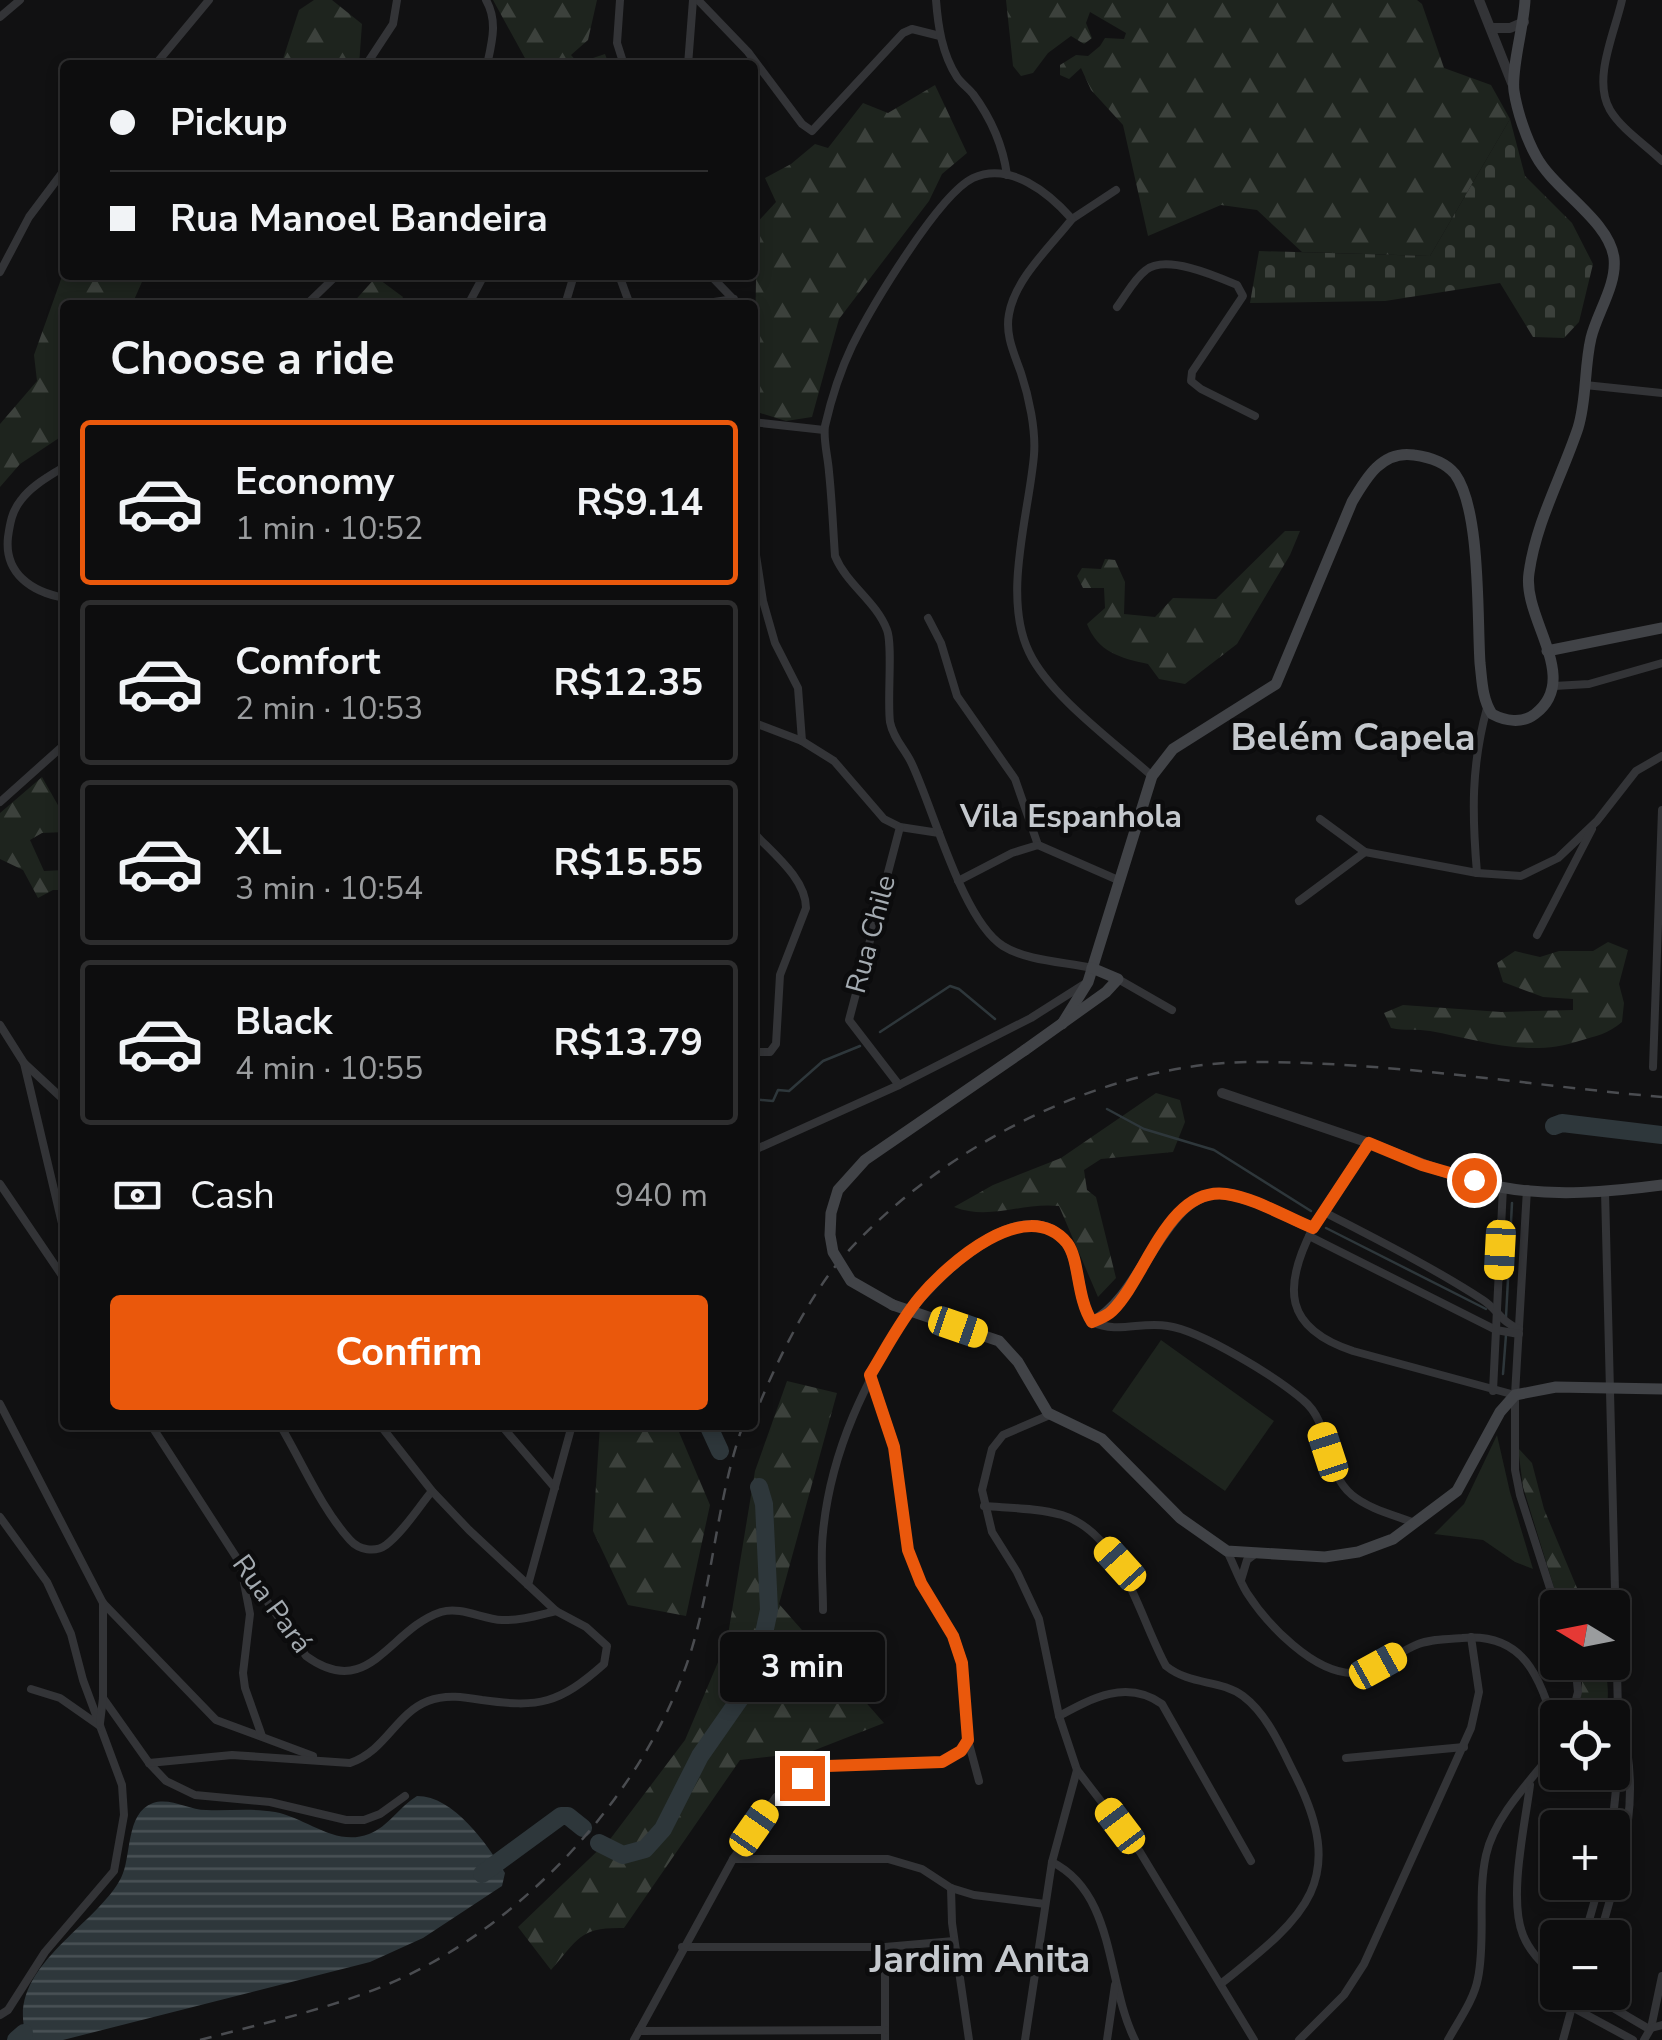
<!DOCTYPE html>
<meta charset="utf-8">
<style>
body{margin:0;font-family:"Nunito Sans",sans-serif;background:#161617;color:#f1f3f6;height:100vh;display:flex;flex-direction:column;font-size:38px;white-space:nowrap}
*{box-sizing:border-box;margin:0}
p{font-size:32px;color:#9a9c9e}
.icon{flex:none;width:55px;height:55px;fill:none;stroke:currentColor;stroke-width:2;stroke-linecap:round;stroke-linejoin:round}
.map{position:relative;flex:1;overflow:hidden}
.panel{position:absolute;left:60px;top:300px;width:698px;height:1130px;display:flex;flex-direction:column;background:#0d0d0e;border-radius:10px;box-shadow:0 5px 15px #0003,0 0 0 2px #2d2d2e}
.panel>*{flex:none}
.top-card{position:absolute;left:60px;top:60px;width:698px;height:220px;border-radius:10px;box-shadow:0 5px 15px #0003,0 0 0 2px #2d2d2e;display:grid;align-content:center;height:220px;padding:0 50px;background:#0d0d0e}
.needle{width:65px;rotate:280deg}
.fabs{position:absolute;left:1540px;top:1590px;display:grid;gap:20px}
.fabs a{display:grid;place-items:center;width:90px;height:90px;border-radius:10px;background:#0d0d0e;box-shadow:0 5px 15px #0003,0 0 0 2px #2d2d2e;font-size:50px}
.end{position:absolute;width:45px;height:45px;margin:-22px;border:12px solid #ea580c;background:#fff;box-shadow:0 0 0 5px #fff}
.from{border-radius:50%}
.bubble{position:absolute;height:70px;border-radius:10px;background:#0d0d0e;box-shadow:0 5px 15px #0003,0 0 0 2px #2d2d2e;font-size:32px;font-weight:700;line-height:70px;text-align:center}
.car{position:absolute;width:30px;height:60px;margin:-30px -15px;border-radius:12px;box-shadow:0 0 8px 2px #0007;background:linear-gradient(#f5c518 24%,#345 0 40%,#f5c518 0 76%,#345 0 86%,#f5c518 0)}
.top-card b{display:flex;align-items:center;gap:35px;height:95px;font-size:38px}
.top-card b+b{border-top:2px solid #2d2d2e}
.top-card i{width:25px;height:25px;background:#f1f3f6}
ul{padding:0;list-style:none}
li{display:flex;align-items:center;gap:30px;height:165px;margin:0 20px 15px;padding:0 30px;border:5px solid #2d2d2e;border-radius:10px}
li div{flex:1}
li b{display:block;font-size:38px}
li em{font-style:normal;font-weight:700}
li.on{border-color:#ea580c}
li>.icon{width:90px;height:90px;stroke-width:1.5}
h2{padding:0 50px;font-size:45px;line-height:120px}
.pay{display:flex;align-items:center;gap:25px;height:110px;padding:0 50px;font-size:38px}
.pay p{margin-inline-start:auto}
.button{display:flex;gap:20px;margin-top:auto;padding:20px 50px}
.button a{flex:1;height:115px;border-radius:10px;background:#ea580c;color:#fff;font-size:40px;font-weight:700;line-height:115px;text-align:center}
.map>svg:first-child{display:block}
.forest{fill:url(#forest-firs)}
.cemetery{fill:url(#cemetery-stones)}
.green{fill:#1e241e}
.water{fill:url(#water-rules)}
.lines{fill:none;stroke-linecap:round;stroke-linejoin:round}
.stream{stroke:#2e373b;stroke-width:2.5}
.river{stroke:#2e373b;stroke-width:18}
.minor{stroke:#333437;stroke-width:8}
.tertiary{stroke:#333437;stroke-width:10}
.secondary{stroke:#414347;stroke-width:11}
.rail{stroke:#4a4c50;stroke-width:2.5;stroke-dasharray:12 10;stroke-linecap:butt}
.secondary-bridge{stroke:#414347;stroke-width:11}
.route{stroke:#ea580c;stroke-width:12}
.labels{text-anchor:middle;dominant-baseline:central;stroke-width:9;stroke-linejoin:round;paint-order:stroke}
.street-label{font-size:28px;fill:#a4abb1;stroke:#0c0c0d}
.quarter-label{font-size:32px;font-weight:bold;fill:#c5c9ce;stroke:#0c0c0d}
.district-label{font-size:38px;font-weight:bold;fill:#c5c9ce;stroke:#0c0c0d}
</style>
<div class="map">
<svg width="1662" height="2040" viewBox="0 0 1662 2040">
<defs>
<pattern id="forest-firs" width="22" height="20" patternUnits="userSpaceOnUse" patternTransform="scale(2.5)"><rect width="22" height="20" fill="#1e241e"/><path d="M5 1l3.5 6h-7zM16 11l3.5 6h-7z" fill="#3c413c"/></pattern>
<pattern id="cemetery-stones" width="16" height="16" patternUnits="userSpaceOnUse" patternTransform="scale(2.5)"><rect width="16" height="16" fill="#1e241e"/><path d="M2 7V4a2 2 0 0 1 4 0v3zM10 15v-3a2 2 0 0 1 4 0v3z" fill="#3c413c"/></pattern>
<pattern id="water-rules" width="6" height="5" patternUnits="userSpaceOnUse" patternTransform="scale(2.5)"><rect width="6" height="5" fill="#2e373b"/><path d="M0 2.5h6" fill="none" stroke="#495155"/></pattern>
</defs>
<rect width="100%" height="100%" fill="#111112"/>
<!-- forest -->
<g class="forest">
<path d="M314,0H332L362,24L359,65H281L299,10Z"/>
<path d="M493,0H597L588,40L571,55L578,63L605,54L609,65H550L546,58L526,60Z"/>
<path d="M1006,0H1417L1422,4L1444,68L1491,85L1510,119L1430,256L1302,252L1257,210L1221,205L1148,236L1123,125L1091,90L1081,68L1069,79L1060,75V65L1076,55L1088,56L1100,46L1105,38L1124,39L1126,33L1090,12L1086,23L1092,38L1084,44L1071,36L1048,53L1033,73L1021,76L1013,66Z"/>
<path d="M935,85L967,153L942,174L929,201L839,319L812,417L786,421L754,411L756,279L751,275L753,227L776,202L765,178L791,164L815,144L828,148L863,103L888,113Z"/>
<path d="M65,268V275H145L134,300V305H65V434L20,464L0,487V424L37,381L34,355Z"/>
<path d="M376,277L403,297L399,305H351Z"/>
<path d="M1285,531H1300L1290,555L1237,644L1185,684L1159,679L1148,664C1120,658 1098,652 1087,624L1105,608L1104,588H1083L1077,576L1082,568L1101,569L1105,559L1115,560L1125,582L1124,614L1155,617L1173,598L1216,599Z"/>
<path d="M42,777L59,807L65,801V832L42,833L30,840L44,871L65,870V890H53L38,898L23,870L0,859V813Z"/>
<path d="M1608,942L1628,950L1619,984L1624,1003L1622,1022C1608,1034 1596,1036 1579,1041C1528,1058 1480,1040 1430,1031C1417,1029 1405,1031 1391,1028L1384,1013L1403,1005L1501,1012L1573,1010V999L1543,997L1503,982L1497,963L1515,951L1540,957L1559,951H1593Z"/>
<path d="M1156,1093L1180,1100L1185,1122L1173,1152L1101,1159L1084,1170L1087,1190L1096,1197L1116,1278L1098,1297L1059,1206C1021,1202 990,1221 954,1207L993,1185L1061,1158Z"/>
<path d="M787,1381L837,1393L779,1604L884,1723L810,1752L740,1760L624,1928C580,1927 579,1938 551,1970L518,1927L611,1838L685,1740L727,1641L755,1471Z"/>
<path d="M600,1425H676L710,1505L686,1616L628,1605L593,1531Z"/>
<path d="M1518,1448L1532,1463L1544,1509L1585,1607H1560L1523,1487Z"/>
<path d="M1576,1663H1603C1608,1678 1611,1703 1603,1717H1577L1582,1683Z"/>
</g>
<!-- cemetery -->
<path class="cemetery" d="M1510,119L1525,176L1572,223L1593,264L1579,322L1564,338L1533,337L1500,283L1385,301L1250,303L1259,251L1430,256Z"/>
<!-- green -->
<g class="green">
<path d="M1161,1340L1274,1421L1225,1491L1112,1411Z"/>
<path d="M1497,1435L1510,1492L1533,1569L1515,1562L1483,1540L1434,1534L1464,1504Z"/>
</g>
<!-- water -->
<path class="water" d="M417,1796C454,1796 487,1844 505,1873L502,1886L423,1938L370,1962L63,2040H28C0,1970 95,1928 121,1878C132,1857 125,1813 153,1803C170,1797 189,1810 206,1810C230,1811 251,1808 275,1812C307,1818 335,1847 369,1834C388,1827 399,1807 417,1796Z"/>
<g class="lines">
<!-- stream -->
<g class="stream">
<path d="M880,1032L950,986L959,989L995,1019"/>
<path d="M752,1099L773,1101L778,1090L789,1091L823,1061L860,1046"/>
<path d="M1107,1109L1144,1129L1214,1150L1311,1211"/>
<path d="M1326,1228L1486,1309"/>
<path d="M1506,1317L1512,1203"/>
<path d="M1503,1374L1506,1335"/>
</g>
<!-- river -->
<g class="river">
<path d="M1554,1126L1562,1123L1662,1135"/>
<path d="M708,1425L720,1451"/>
<path d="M599,1843L623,1855L645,1849L663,1829L700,1756L746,1690L757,1666L769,1610L764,1504L759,1487"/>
<path d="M482,1874L561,1816H568L583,1828"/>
<path d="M16,2040L24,2033"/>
</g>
<!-- minor -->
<g class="minor">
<path d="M486,0C498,21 492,42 487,65"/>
<path d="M620,0L617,43L624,65"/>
<path d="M698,0L748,52L802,124L812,131L903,33L912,29L940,36"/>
<path d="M936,0C938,26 942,54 957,77C961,83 968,88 973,94C990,117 1003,146 1007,175"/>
<path d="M1622,0C1615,32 1592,79 1610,110C1622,130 1646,145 1662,161"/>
<path d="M0,17L20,0"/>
<path d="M368,62L393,24L397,0"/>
<path d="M155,65L209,0"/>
<path d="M688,65L693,0"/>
<path d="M1072,219L1116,190"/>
<path d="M0,272L29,217L65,169"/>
<path d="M619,275L630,305"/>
<path d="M710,275L739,305"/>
<path d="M306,305L337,275"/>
<path d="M468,305L484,275"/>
<path d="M565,305L574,275"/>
<path d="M694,305L734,299"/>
<path d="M1117,307C1126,295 1134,279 1146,270C1166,254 1216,276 1237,285L1243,296L1192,372L1191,381L1201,389L1255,416"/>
<path d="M1585,385L1662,393"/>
<path d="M752,422L824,430"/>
<path d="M65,466C50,476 32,485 21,500C12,511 10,523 8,537C4,573 31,592 65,598"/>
<path d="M752,529L763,601L775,643L798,688L802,741"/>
<path d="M928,618L941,643L957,696L1015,779L1038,845"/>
<path d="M1554,686L1589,684L1662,663"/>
<path d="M752,722L802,741L834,761L884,819L900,827L939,833"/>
<path d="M0,802L65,744"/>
<path d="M1320,819L1365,852L1477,873L1521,876L1558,858L1597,821L1636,771L1662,756"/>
<path d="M752,831C771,852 806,878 806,908L780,975L776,1044L770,1052H752"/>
<path d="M1477,873C1472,814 1471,766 1487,708"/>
<path d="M958,881L1012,853L1038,845L1118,880"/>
<path d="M1299,901L1365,852"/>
<path d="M1537,935L1592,829"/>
<path d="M1092,968C1065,962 1027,961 1003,946C962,920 933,807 911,762C904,748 893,738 890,722C887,699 893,645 887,630C876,601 847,585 835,556C833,528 832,500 829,472C828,457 823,440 825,426C831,400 841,369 852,346C871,308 938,195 973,178C1010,161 1049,193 1072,219C1050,247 1015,279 1009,314C1005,335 1014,353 1021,373C1029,397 1036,430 1034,455C1029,514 1002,596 1029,652C1049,695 1115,743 1152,776"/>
<path d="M1118,979L1172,1010"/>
<path d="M0,1025L24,1063L65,1236"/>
<path d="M24,1063L65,1101"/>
<path d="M1653,1067L1662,810"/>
<path d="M899,1085L849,1020L900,827"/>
<path d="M752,1151L899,1085L1031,1018L1083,985"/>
<path d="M0,1184L65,1280"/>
<path d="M1527,1189L1515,1395V1470L1520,1495L1558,1613"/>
<path d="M1605,1191L1618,1711V1770L1612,1828"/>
<path d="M1324,1212C1378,1240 1432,1267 1483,1300C1497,1309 1502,1323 1519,1329"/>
<path d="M1313,1228C1282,1288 1284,1328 1353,1351L1515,1395"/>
<path d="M1309,1236L1496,1330L1519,1334"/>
<path d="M1092,1322C1118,1334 1141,1321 1168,1326C1202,1331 1276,1377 1303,1400C1332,1423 1323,1471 1352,1495C1369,1509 1394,1515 1415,1523"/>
<path d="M870,1375L895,1447L908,1550L921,1583L953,1636L962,1663L968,1740L979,1781"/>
<path d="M1493,1391L1503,1187"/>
<path d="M0,1404L103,1603L216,1720L313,1756"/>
<path d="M1052,1414L1003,1435L992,1449L982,1490L992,1532L1017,1572L1039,1619L1059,1716L1077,1770L1140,1852L1254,2040"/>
<path d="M151,1425L240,1563L306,1656C369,1702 389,1629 441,1612C461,1606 482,1619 502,1620C520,1621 539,1615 556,1611"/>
<path d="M280,1425C302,1462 321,1508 350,1540C359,1550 375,1553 386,1545C403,1532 418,1508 432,1491"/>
<path d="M501,1425L555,1488"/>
<path d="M984,1506C1009,1508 1038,1508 1062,1515C1122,1534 1139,1617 1166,1666C1191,1686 1220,1679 1243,1696C1267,1714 1281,1747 1294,1773C1350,1882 1304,1917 1222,1983"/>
<path d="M0,1517L47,1582L71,1634L83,1680L122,1785L124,1815L114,1871L45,1952L8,2010L0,2015"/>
<path d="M1227,1551C1234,1565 1239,1580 1247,1593C1267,1624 1314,1674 1354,1673C1377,1673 1396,1653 1416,1645C1430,1639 1447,1639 1462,1638C1529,1632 1541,1684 1558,1736"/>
<path d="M241,1567L250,1614L243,1673L245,1688L262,1736"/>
<path d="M1241,1580L1247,1560L1255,1554"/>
<path d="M528,1585L572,1425"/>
<path d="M823,1610C823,1584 820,1558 823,1532C831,1449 866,1381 909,1311"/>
<path d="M31,1689L60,1698L100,1726"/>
<path d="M103,1698L149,1763L166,1781L195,1795L270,1802L346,1820H364L380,1814L405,1796"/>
<path d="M1059,1716C1092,1698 1127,1679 1162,1704L1251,1861"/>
<path d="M1571,1718L1578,1692L1575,1662"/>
<path d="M100,1723L103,1698V1603"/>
<path d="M1346,1758L1464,1747"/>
<path d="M149,1763L232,1755L350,1763C387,1750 395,1714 428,1701C446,1694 464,1697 482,1700C539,1708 559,1704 604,1664L607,1646L586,1627L556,1611L469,1530L432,1491L380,1425"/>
<path d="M1530,1785C1525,1825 1508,1898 1523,1935C1530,1953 1545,1966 1558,1979"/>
<path d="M733,1859H888L922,1869L951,1888L974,1895L1045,1904"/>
<path d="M1052,1862C1116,1894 1106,1983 1135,2040"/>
<path d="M951,1888L952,1923L969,2040"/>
<path d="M1584,1938L1600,1882"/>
<path d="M1599,1938C1621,1861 1643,1802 1621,1722"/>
<path d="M682,1947H885L954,1941"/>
<path d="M885,1947V2040"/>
<path d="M1586,1992L1649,2029"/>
<path d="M1572,2007L1633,2040"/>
<path d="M1651,2028L1662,1976"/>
<path d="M639,2031L885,2030"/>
<path d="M634,2040L733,1859L776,1797L802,1778L827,1766L941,1762L961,1751L968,1740"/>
<path d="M1025,2040L1052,1862L1077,1770"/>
<path d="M1107,2040L1115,1985"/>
<path d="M1299,2040L1344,1995L1364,1964L1471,1728L1479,1692L1471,1637"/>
<path d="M1448,2040C1459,2020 1474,2000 1478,1978C1486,1938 1477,1896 1486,1855C1495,1815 1533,1778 1558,1746"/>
<path d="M1563,2040L1572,2007L1570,1992"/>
<path d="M1644,2040L1651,2028L1662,2025"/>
</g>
<!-- tertiary -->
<g class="tertiary">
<path d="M1479,0L1512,83"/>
<path d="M1492,28H1510L1524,22"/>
<path d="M1222,1093L1369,1143"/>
</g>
<!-- secondary -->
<g class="secondary">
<path d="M1547,651L1662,628"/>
<path d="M1062,1024L1088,982L1152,776L1173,749L1276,684L1352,502C1366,478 1382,450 1414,455C1429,457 1445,462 1455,474C1481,510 1477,616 1480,663C1482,680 1482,699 1492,714C1505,721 1522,724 1535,714C1582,678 1522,619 1529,573C1536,522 1562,476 1578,428C1587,399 1584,368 1591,338C1597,313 1617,285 1614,258C1609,220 1554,190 1536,156C1526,138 1517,111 1514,91C1511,68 1524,26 1525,0"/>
<path d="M1025,1050L1106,992L1118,979L1092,968"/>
<path d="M893,1305L999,1341L1018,1362L1048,1413L1102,1439L1180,1518L1227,1551L1325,1557L1358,1552L1393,1539L1457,1491L1500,1412L1515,1395L1556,1387L1662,1389"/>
<path d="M909,1311C937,1275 1022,1190 1066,1242C1080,1259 1076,1297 1092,1322C1145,1296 1164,1186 1226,1194C1255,1198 1286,1217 1313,1228L1369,1143C1411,1160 1455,1178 1500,1187C1553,1197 1610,1192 1662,1185"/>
</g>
<!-- rail -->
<g class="rail">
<path d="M752,1423C771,1372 807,1298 843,1257C939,1148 1101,1064 1248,1062C1386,1061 1524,1085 1662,1097"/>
<path d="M200,2040C275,2020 355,2004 424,1967C544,1903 652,1779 692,1648C714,1574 717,1498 743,1425"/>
</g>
<!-- secondary-bridge -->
<path class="secondary-bridge" d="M893,1305L851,1281L833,1252L830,1235L831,1213L838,1190L865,1160L1025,1050"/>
</g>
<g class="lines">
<!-- route -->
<path class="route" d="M802,1778L827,1766L942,1762L961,1751L968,1740L962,1663L953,1636L921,1583L908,1550L894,1447L870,1375C886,1349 900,1321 920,1297C948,1264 1026,1194 1067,1243C1080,1260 1076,1297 1092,1322C1099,1319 1107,1316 1112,1311C1146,1278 1168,1186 1226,1194C1255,1198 1286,1217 1313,1228L1369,1143L1422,1165L1474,1180"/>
</g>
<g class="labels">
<!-- street labels -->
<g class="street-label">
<text transform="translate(871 934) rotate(-75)">Rua Chile</text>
<text transform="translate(272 1604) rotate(54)">Rua Pará</text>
</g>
<!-- quarter labels -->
<g class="quarter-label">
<text x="1071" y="816">Vila Espanhola</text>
</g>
<!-- district labels -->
<g class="district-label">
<text x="1353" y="737">Belém Capela</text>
<text x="980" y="1959">Jardim Anita</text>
</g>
</g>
</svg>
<div class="fabs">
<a><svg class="needle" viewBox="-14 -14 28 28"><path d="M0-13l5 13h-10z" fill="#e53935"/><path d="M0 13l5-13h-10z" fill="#9a9c9e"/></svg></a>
<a><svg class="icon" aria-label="locate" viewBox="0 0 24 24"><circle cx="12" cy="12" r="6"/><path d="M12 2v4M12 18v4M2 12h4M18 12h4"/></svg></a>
<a>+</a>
<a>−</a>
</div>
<i class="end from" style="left:1474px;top:1180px"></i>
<i class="end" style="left:802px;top:1778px"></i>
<div class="bubble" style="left:720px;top:1632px;width:165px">3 min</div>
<i class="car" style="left:1500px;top:1250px;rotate:183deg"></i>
<i class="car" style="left:958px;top:1327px;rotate:109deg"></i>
<i class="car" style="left:1328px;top:1452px;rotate:342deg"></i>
<i class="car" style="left:1120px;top:1564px;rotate:318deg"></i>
<i class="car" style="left:1378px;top:1666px;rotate:61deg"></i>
<i class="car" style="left:1120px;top:1826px;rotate:323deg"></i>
<i class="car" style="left:754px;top:1828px;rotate:35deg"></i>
<div class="top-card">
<b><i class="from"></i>Pickup</b>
<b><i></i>Rua Manoel Bandeira</b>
</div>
<section class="panel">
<h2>Choose a ride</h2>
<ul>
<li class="on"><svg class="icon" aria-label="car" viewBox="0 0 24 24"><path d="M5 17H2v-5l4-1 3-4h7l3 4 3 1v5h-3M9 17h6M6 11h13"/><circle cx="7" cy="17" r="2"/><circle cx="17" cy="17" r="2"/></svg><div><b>Economy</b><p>1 min · 10:52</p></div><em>R$9.14</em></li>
<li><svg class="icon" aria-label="car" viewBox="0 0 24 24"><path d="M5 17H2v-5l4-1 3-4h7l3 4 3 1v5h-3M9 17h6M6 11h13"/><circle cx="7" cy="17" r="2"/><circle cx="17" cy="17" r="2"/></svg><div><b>Comfort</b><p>2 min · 10:53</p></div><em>R$12.35</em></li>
<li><svg class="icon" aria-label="car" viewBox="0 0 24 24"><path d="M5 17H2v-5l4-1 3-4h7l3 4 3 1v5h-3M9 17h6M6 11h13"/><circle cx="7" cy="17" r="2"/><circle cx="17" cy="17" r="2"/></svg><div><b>XL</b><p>3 min · 10:54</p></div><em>R$15.55</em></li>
<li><svg class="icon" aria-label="car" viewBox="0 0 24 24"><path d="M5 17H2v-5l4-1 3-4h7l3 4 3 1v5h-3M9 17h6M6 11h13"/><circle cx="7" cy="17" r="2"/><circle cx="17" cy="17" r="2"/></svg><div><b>Black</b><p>4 min · 10:55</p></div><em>R$13.79</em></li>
</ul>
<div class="pay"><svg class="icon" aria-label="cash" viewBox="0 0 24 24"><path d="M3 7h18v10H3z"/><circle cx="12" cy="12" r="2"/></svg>Cash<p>940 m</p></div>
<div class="button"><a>Confirm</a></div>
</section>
</div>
